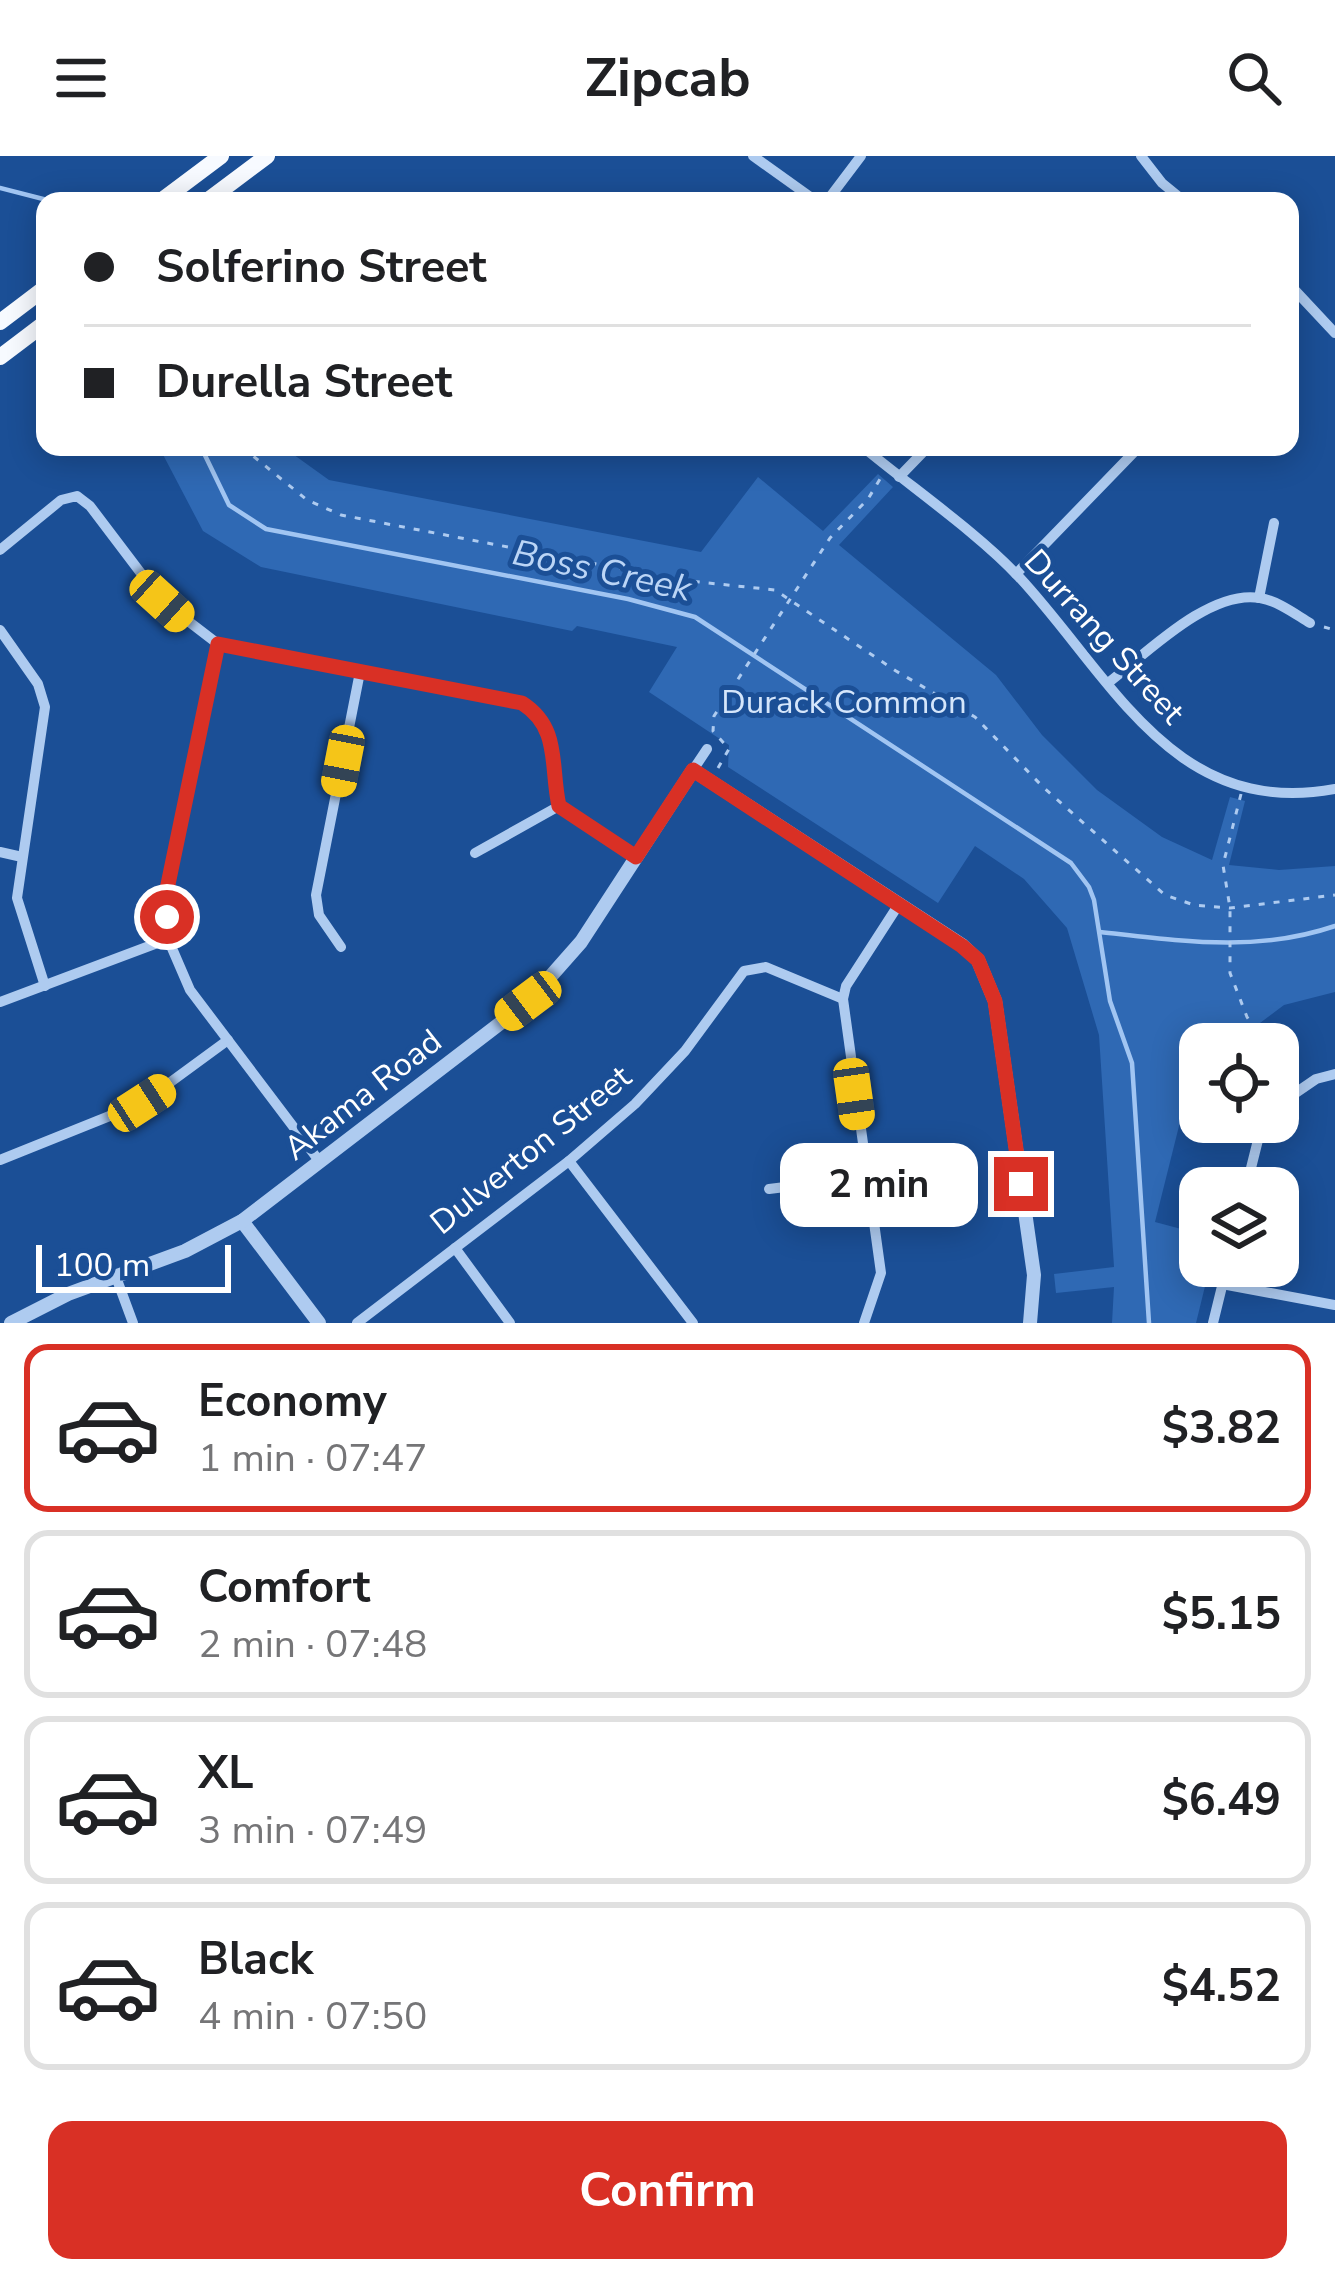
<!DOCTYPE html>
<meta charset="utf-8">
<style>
body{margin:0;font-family:"Nunito Sans",sans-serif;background:#f2f2f2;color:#202124;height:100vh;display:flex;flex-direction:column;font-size:45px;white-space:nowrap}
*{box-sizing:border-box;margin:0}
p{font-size:39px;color:#757577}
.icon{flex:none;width:66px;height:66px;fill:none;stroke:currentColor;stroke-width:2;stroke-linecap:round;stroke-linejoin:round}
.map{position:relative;height:1167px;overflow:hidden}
.sheet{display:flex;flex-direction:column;background:#fff;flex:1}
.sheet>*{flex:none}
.top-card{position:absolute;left:36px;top:36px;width:1263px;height:264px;border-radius:24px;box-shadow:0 6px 30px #0003;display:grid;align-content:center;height:264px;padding:0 48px;background:#fff}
.fabs{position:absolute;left:1179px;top:867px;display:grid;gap:24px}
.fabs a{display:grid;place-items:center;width:120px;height:120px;border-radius:24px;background:#fff;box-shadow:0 6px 30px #0003;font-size:60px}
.scale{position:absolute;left:36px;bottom:30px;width:195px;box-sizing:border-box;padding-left:12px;border:6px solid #fff;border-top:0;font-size:33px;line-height:42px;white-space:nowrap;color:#fff;-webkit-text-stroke:9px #1b4f96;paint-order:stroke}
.end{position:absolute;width:54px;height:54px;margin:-27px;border:15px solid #d93025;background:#fff;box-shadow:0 0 0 6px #fff}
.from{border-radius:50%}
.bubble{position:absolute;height:84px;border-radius:24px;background:#fff;box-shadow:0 6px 30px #0003;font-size:39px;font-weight:700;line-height:84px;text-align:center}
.car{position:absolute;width:36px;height:72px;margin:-36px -18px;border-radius:15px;box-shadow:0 0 9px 3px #0007;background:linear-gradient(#f5c518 24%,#345 0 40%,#f5c518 0 76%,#345 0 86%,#f5c518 0)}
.top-card b{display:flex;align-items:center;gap:42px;height:114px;font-size:45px}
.top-card b+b{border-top:3px solid #e0e0e0}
.top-card i{width:30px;height:30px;background:#202124}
ul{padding:21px 0 0;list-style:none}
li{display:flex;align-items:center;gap:36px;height:168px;margin:0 24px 18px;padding:0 24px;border:6px solid #e0e0e0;border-radius:24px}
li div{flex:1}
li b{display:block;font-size:45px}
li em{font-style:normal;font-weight:700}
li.active{border-color:#d93025}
li>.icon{width:108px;height:108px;stroke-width:1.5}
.button{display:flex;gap:24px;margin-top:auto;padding:24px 48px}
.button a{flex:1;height:138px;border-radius:24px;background:#d93025;color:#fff;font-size:48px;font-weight:700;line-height:138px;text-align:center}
header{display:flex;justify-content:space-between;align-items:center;height:156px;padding:0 48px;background:#fff;font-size:54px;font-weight:700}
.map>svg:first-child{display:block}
.green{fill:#2f69b4}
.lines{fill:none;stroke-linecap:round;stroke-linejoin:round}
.stream{stroke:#a1c5f2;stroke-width:4.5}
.path{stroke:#aecbf0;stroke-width:3;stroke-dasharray:6 9;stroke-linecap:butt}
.minor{stroke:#aecbf0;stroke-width:10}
.tertiary{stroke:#aecbf0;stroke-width:14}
.primary{stroke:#f7faff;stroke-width:16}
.route{stroke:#d93025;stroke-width:15}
.labels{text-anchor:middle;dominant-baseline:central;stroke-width:10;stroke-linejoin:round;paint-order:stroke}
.street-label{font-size:33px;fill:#fff;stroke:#1b4f96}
.park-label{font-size:33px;fill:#d5e6fb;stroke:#1b4f96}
.water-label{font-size:36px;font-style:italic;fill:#bbd5f6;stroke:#1b4f96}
</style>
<header><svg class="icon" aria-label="menu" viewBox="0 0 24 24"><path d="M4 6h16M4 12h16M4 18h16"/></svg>Zipcab<svg class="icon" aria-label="search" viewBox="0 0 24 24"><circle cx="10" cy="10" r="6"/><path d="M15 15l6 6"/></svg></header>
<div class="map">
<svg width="1335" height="1167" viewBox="0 0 1335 1167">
<rect width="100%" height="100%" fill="#1b4f96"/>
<!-- green -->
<path class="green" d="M159,291H283L329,324L701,396L758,321L823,375L878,318L893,331L839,389L996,519L1042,579L1097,634L1162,681L1212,704L1230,641L1245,645L1229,709L1279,714L1335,710V836L1284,849L1232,888H1200V923L1184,950L1155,1066L1200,1078V1110H1210L1196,1167H1112L1114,1131L1056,1137L1054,1118L1114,1111L1099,879L1067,772L1024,723L975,690L938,747L728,611L729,589L649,536L677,491L577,470L572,475L261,411L203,375Z"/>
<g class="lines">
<!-- stream -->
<g class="stream">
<path d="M0,32L51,45"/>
<path d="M201,291L229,349L266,373L628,443L695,461L1071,707L1089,731L1094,744L1110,845L1132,907L1149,1167"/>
<path d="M1100,776C1181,785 1256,797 1335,770"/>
</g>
<!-- path -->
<g class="path">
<path d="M242,291L307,344L341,359L680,424L775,434L896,515L975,561L1044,632L1165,739L1194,749L1230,752L1335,739"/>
<path d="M1324,471L1335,474"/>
<path d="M718,612L729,593L713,575L714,560L830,382L868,343L880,323"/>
<path d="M1241,638L1223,709L1230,752V817L1247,861L1265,888"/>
<path d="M1278,906L1291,925"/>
</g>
<!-- minor -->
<g class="minor">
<path d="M753,0L816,45"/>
<path d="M1141,0L1162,27L1184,45"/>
<path d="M827,45L861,0"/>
<path d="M1290,129L1335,177"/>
<path d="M863,291C911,331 978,377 1019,421C1112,521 1173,663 1335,633"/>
<path d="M899,321L928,291"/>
<path d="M0,394L61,344L77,340L90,350L162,445L218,488L522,547C561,571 550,610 559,650L636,701"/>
<path d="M1016,418L1139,291"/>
<path d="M1259,442L1274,367"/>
<path d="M0,474L38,528L45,551L17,742L45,830"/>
<path d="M218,488L166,738L168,783L190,834L320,1006"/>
<path d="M1108,527C1146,498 1209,433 1260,442C1278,445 1295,458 1310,467"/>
<path d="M693,614L707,593"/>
<path d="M0,696L22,701"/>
<path d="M475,697L559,650"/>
<path d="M341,791L319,759L316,739L360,516"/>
<path d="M0,846L168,783"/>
<path d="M1278,949L1316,923L1335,918"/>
<path d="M0,1004L142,947L228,884"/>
<path d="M569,1005L693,1167"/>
<path d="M1246,1032L1260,976L1266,966"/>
<path d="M769,1033L866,1021"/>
<path d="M455,1092L510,1167"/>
<path d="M116,1121L133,1167"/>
<path d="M1222,1128L1335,1149"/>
<path d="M357,1167L569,1005L635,948L685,895L744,815L766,811L843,843"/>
<path d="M864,1167L881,1117L843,843L846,830L899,748"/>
<path d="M1213,1167L1227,1110"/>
</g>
<!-- tertiary -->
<g class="tertiary">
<path d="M242,1065L319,1167"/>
<path d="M11,1167L68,1138L185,1095L242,1065L528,846L581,786L693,614L962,789L978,804L995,845L1034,1119L1030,1167"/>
</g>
<!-- primary -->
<g class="primary">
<path d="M161,45L221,0"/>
<path d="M207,45L267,0"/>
<path d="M0,166L45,132"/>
<path d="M0,201L45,167"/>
</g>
</g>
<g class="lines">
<!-- route -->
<path class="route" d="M167,761L166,738L218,488L522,547C561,572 550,610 559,650L636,701L693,614L962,790L978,804L995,845L1021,1028"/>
</g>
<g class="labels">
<!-- street labels -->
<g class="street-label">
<text transform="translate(1104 481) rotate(48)">Durrang Street</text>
<text transform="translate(363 939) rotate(-38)">Akama Road</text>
<text transform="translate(531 994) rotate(-39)">Dulverton Street</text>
</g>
<!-- park labels -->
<g class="park-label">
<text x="844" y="546">Durack Common</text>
</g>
<!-- water labels -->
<g class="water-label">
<text transform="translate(602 415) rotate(12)">Boss Creek</text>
</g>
</g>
</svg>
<div class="fabs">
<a><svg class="icon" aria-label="locate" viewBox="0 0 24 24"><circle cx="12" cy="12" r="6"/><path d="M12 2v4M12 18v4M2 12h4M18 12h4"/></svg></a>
<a><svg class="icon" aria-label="layers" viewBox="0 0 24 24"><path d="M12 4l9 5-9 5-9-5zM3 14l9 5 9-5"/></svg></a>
</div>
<div class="scale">100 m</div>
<i class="end from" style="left:167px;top:761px"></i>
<i class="end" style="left:1021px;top:1028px"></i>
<div class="bubble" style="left:780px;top:987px;width:198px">2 min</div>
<i class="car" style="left:162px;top:445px;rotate:132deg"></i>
<i class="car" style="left:343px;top:605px;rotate:191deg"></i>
<i class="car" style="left:528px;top:845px;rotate:233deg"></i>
<i class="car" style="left:854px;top:938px;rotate:172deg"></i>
<i class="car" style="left:142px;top:947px;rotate:57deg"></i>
<div class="top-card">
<b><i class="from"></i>Solferino Street</b>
<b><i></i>Durella Street</b>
</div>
</div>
<section class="sheet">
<ul>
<li class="active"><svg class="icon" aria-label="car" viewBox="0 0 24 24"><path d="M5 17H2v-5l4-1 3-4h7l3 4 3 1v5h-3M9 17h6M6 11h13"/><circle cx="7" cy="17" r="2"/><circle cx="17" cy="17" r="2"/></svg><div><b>Economy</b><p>1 min · 07:47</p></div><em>$3.82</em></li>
<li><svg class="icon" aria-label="car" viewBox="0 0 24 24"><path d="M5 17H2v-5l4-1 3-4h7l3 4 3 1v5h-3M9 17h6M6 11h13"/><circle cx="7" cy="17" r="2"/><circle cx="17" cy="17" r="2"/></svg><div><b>Comfort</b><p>2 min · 07:48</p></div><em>$5.15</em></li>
<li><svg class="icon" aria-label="car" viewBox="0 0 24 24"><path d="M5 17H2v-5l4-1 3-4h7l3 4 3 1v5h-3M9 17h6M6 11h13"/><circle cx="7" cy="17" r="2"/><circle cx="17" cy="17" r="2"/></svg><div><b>XL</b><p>3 min · 07:49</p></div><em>$6.49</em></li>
<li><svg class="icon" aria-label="car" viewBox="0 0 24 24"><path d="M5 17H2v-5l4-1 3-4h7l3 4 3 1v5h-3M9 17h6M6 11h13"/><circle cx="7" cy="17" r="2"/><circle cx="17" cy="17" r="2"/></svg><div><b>Black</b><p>4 min · 07:50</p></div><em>$4.52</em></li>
</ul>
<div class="button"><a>Confirm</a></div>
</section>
